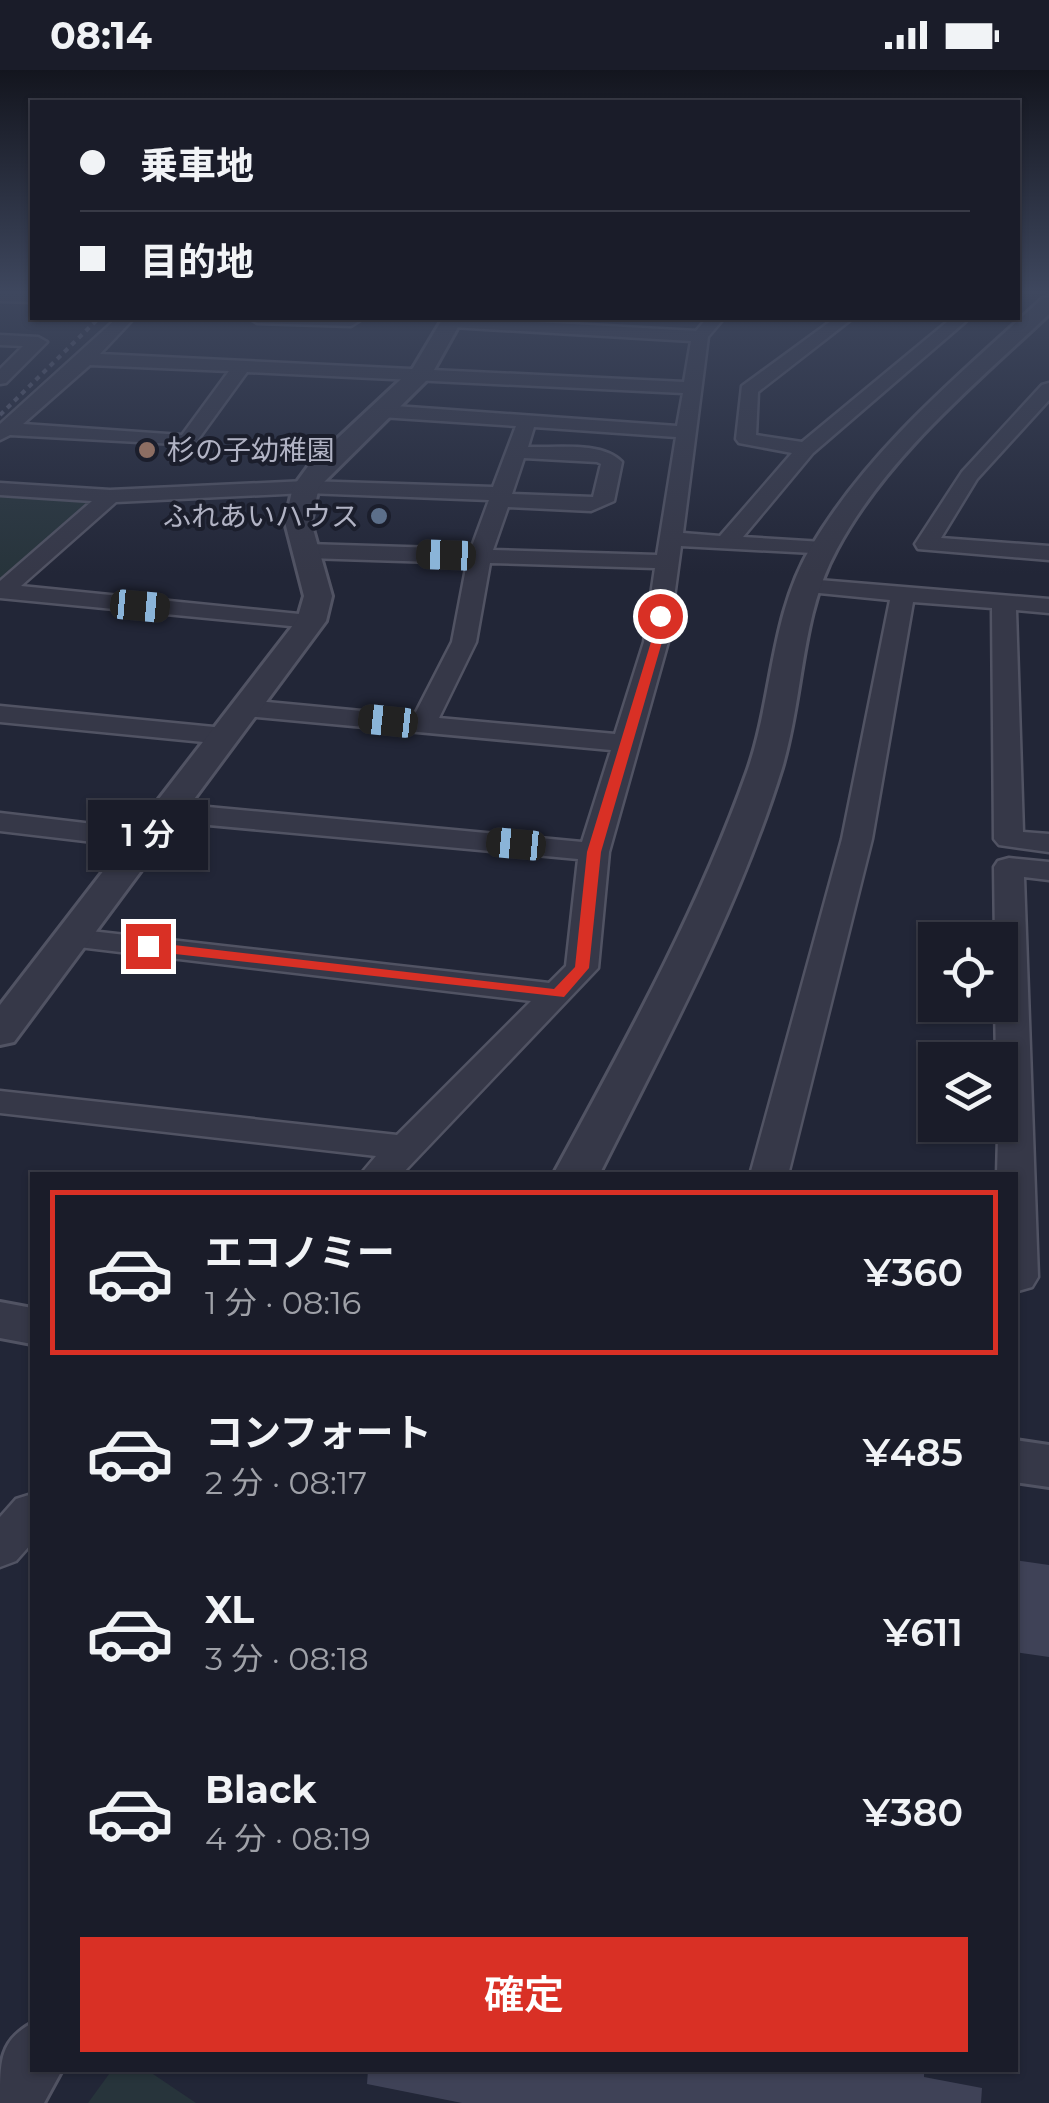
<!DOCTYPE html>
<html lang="ja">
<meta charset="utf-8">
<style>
body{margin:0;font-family:Montserrat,"Noto Sans JP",sans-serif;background:#272935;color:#f1f3f6;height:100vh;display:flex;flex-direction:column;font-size:38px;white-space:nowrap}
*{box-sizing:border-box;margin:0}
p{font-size:32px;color:#9fa1a8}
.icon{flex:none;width:55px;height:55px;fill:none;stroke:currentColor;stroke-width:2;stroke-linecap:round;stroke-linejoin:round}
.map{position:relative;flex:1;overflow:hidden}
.panel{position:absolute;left:30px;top:1102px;width:988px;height:900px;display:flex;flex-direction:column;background:#1a1c29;border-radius:0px;box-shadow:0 2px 8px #0004,0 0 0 2px #383a46}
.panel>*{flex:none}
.hud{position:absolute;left:30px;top:30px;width:990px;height:220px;border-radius:0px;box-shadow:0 2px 8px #0004,0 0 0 2px #383a46;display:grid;align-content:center;height:220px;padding:0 50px;background:#1a1c29}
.fabs{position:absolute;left:918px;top:852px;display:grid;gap:20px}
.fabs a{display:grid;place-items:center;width:100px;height:100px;border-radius:0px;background:#1a1c29;box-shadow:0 2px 8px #0004,0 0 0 2px #383a46;font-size:50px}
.end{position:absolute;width:45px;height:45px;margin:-22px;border:12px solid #d93025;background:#fff;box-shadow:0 0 0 5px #fff}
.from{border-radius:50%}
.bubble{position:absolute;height:70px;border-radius:0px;background:#1a1c29;box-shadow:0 2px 8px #0004,0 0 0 2px #383a46;font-size:32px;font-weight:600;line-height:70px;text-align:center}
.car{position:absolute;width:30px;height:60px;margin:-30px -15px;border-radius:12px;box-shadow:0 0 8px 2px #0007;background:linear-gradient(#222 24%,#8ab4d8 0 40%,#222 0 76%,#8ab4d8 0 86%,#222 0)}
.hud b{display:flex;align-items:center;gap:35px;height:95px;font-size:38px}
.hud b+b{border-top:2px solid #383a46}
.hud i{width:25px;height:25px;background:#f1f3f6}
ul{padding:18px 0 0;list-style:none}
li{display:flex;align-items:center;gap:30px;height:165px;margin:0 20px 15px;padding:0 30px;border:5px solid transparent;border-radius:0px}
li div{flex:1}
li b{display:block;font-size:38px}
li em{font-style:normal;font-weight:600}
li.on{border-color:#d93025}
li>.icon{width:90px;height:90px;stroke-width:1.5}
.action{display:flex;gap:20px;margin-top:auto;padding:20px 50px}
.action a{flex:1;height:115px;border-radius:0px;background:#d93025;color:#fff;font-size:40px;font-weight:600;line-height:115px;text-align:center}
.status{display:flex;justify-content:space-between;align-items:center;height:70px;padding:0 50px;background:#1a1c29;direction:ltr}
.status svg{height:28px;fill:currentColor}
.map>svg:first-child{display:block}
.green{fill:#27343b}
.building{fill:#3f4257}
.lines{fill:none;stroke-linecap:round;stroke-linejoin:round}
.minor-casing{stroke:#515363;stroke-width:5}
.tertiary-casing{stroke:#515363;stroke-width:6}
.minor{fill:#363848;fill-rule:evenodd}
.tertiary{fill:#363848;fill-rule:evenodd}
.rail{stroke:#585b6f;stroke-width:4;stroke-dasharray:5 5;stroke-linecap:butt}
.route{fill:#d93025}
.education-dot{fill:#8d6e63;stroke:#1b1e2c;stroke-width:4}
.service-dot{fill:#5c6f8a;stroke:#1b1e2c;stroke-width:4}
.labels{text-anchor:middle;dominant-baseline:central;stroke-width:8;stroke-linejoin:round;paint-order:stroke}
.far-poi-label{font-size:28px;fill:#b1b3c4;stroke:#1b1e2c;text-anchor:start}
</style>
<div class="status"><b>08:14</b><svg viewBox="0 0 49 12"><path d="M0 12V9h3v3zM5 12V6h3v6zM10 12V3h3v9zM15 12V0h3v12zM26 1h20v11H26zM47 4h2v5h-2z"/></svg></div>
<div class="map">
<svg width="1049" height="2033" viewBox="0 0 1049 2033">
<rect width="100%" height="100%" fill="#222637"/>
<!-- green -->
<g class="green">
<path d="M0,422L97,430L0,515Z"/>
<path d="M112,2000H147L196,2033H88Z"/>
</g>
<!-- building -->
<g class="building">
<path d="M1015,1490L1049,1495V1587L1015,1582Z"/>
<path d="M368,2000H924V2007L982,2018L981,2033H462L367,2014Z"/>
</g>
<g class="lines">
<!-- minor casing -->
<g class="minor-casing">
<g id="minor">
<path d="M0,221L32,222V232L0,231Z"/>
<path d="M117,248H134L100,284L684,312L691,271L451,257L443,252L461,248L696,261L707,248H724L708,267L683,463L720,466L792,383L739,373L736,369L742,316L835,248H853L758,322L756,365L802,372L947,252L945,248H964L966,251L813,383L743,467L823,472L831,474L834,479L831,484L681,476L668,572L609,782L598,898L401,1105H360L376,1086L0,1043V1021L397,1065L531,931L62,875L57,868L62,861L73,859L549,913L566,896L578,789L165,751L155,748L151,742L155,736L165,733L582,772L611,680L245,646L232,638L245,630L414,646L452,572L467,493L307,488L296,481L307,474L471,479L489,430L306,423L116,432L21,516L319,546L323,551L311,558L0,528V511L92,431L0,425V413L110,420L306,411L493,417L516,356L381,347L372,341L381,335L677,356L683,323L247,302L194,375L10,365L0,370V354ZM90,295L229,301L182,365L23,354ZM534,357L676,367L657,485L493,480L508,437L591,441L614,431L622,392C602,371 556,378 528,377ZM524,388L597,392L601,394L593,427L512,424ZM490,493L655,498L644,572L615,664L439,648L476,572Z"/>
<path d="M249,248H357L359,251L351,256L257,253Z"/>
<path d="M0,265L38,267L47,272L6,313L0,314V299L23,276L0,275Z"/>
<path d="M1049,313V330L977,409L941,468L1049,476V490L918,479L915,474L962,402L1042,315Z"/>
<path d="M807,509L1049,529V543L1016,540L1023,762L1049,764V782L999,775L994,769L992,538L913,532L872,769L788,1105H750L842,769L890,530L799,521L795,516Z"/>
<path d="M0,636L224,658L237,666L224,674L0,652Z"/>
<path d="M0,743L144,760L154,763L159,769L154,775L144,778L0,761Z"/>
<path d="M1009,788L1049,792V810L1024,807L1038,1207L1032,1217L1018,1221L1015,1105H997L1000,990H996L995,935H1000V870H995L994,797L998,791Z"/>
<path d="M32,1424V1473L16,1491L0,1497V1447L16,1429Z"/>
</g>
</g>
<!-- tertiary casing -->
<g class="tertiary-casing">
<g id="tertiary">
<path d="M1049,227V244C973,316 887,386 837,479C800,546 804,626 782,698C738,840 665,973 599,1105H553C624,974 697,843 747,702C773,629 770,546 811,477C869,379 959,305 1042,229Z"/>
<path d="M443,248H463L430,307L319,417L311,452L332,526L326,551L14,972L0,975V935L297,550L304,526L285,452L293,417L309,395L413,298Z"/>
<path d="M0,1232L32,1238V1274L0,1268Z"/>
<path d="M1015,1370L1049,1375V1417L1015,1412Z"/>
<path d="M32,1953V2000H62L44,2033H0C0,1990 0,1971 32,1953Z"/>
</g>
</g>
<!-- minor -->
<use href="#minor" class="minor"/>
<!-- tertiary -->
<use href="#tertiary" class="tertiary"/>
<!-- rail -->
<path class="rail" d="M0,345L99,248"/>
</g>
<!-- sky -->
<linearGradient id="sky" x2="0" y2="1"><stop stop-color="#13151e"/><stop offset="0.44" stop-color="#3e475e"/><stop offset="1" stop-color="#3e475e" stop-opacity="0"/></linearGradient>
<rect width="1049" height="504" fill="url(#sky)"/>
<!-- route -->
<path class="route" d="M660,542L665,546L662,572L601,782L589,898L564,927L148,881L140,876L148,872L554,919L575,897L587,782L651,572L654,546Z"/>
<!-- markers -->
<circle class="education-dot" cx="147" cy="380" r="10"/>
<circle class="service-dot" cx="379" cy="446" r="10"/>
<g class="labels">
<!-- far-poi labels -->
<g class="far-poi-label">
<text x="167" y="380">杉の子幼稚園</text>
<text x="359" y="446" text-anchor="end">ふれあいハウス</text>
</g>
</g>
</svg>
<div class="fabs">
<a><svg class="icon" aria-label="locate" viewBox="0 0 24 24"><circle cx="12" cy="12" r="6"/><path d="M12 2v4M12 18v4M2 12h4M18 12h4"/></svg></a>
<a><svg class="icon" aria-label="layers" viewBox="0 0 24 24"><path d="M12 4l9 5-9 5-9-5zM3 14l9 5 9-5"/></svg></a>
</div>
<i class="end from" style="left:660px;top:546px"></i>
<i class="end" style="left:148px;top:876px"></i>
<div class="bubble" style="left:88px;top:730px;width:120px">1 分</div>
<i class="car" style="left:446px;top:485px;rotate:272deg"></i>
<i class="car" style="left:140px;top:536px;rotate:95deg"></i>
<i class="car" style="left:388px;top:651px;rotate:276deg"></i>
<i class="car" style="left:516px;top:774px;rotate:275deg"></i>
<div class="hud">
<b><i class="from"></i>乗車地</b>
<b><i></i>目的地</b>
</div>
<section class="panel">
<ul>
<li class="on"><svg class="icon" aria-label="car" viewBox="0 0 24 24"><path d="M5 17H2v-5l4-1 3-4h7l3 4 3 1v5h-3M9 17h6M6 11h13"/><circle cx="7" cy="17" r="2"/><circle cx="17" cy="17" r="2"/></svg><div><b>エコノミー</b><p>1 分 · 08:16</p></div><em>¥360</em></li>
<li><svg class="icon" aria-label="car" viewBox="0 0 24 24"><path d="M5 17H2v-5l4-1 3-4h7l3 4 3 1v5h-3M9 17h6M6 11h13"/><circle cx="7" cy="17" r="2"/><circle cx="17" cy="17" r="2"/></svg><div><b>コンフォート</b><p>2 分 · 08:17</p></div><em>¥485</em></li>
<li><svg class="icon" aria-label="car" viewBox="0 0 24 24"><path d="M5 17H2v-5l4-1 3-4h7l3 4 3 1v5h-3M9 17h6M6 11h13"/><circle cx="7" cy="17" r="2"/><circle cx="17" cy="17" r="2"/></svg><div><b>XL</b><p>3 分 · 08:18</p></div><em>¥611</em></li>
<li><svg class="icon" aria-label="car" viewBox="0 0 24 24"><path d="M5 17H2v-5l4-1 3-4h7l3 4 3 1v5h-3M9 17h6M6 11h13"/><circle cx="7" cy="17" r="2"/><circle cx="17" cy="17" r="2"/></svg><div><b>Black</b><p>4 分 · 08:19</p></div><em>¥380</em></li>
</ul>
<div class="action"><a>確定</a></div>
</section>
</div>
